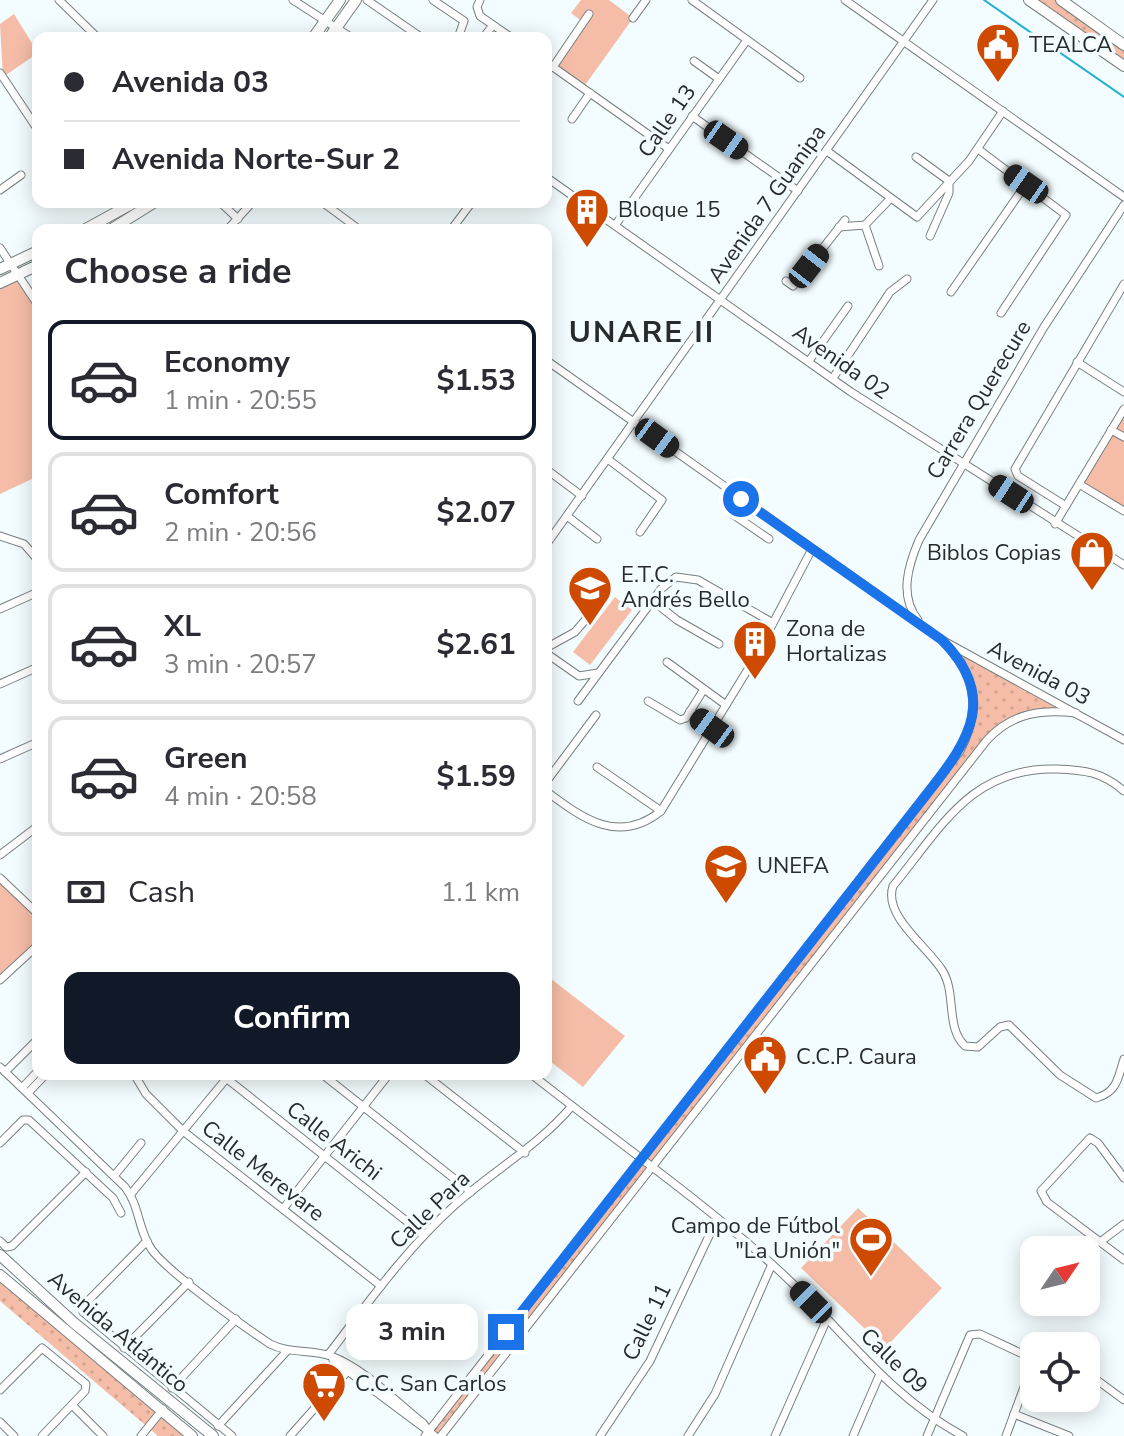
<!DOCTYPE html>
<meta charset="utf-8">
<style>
body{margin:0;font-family:"Nunito Sans",sans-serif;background:#f2f2f3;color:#2b2b33;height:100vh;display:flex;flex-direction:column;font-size:30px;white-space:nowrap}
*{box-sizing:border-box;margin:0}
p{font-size:26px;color:#7c7c81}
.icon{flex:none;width:44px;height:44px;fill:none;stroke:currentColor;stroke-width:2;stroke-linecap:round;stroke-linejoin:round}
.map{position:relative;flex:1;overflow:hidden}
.sheet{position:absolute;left:32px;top:224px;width:520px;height:856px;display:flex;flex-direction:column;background:#fff;border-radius:16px;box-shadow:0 4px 20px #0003}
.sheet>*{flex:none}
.guide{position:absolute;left:32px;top:32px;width:520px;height:176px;border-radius:16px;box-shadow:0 4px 20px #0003;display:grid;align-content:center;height:176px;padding:0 32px;background:#fff}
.needle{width:52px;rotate:55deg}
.buttons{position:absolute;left:1020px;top:1236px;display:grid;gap:16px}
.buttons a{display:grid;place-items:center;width:80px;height:80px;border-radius:16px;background:#fff;box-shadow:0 4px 20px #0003;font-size:40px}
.end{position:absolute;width:36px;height:36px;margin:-18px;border:10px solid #1a73e8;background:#fff;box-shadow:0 0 0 4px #fff}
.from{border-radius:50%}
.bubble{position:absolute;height:56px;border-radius:16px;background:#fff;box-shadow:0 4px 20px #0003;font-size:26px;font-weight:700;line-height:56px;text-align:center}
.car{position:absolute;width:24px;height:48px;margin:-24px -12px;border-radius:10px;box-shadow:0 0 6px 2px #0007;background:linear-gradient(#222 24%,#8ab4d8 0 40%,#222 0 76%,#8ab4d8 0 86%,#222 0)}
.guide b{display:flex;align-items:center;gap:28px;height:76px;font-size:30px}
.guide b+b{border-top:2px solid #e1e1e2}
.guide i{width:20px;height:20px;background:#2b2b33}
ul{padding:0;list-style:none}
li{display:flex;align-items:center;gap:24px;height:120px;margin:0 16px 12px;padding:0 16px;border:4px solid #e1e1e2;border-radius:16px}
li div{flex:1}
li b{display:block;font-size:30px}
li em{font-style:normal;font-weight:700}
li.active{border-color:#111827}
li>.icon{width:72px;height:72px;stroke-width:1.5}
h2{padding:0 32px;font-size:36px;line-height:96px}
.pay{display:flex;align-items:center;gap:20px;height:88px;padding:0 32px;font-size:30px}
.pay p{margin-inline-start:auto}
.action{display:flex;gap:16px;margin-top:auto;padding:16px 32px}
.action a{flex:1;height:92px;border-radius:16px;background:#111827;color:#fff;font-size:32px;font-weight:700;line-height:92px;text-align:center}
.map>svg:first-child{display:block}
.grass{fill:url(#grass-dots)}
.park{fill:#f5bda7}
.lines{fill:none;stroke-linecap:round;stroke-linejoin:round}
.stream{stroke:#1fb1ce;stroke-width:2}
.street-casing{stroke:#777f81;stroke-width:9}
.secondary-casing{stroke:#777f81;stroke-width:12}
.street{stroke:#fff;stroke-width:7}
.secondary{stroke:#fff;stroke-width:10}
.route{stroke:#1a73e8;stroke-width:10}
.labels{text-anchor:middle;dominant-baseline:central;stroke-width:7;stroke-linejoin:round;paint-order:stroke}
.poi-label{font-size:22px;fill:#282b2c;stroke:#f3fcfe;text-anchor:start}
.street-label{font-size:22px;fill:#282b2c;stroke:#f3fcfe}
.district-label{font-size:30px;font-weight:bold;letter-spacing:2px;fill:#282b2c;stroke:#f3fcfe}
</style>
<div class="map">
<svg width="1124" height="1436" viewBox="0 0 1124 1436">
<defs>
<pattern id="grass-dots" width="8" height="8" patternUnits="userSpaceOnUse" patternTransform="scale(2)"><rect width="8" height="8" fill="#f5bda7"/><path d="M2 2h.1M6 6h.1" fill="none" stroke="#d2a390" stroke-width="1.8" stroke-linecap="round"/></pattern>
</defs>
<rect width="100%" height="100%" fill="#f3fcfe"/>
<!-- grass -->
<g class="grass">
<path d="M1029,0H1061L1124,45V66Z"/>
<path d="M942,640L1076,713L1049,711L1001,727L441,1436L429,1431L966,740L972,689Z"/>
<path d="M0,1275L192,1436H158L0,1301Z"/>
</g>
<!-- park -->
<g class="park">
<path d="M581,0H609L633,18L583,88L553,67L583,22L571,13Z"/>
<path d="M14,14L38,53L3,77L0,24Z"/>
<path d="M18,274L38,305V476L0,494V283Z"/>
<path d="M1124,409V511L1079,484Z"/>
<path d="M615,597L632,610L590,665L573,652Z"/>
<path d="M0,878L38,914V945L0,980Z"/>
<path d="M546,975L625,1036L583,1087L546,1058Z"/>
<path d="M858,1208L942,1288L885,1348L801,1268Z"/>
</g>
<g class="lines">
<!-- stream -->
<path class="stream" d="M984,0L1124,97"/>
<!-- street casing -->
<g class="street-casing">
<g id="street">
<path d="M59,0L98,38"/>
<path d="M293,0L352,38"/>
<path d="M367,0L422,38"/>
<path d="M433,0L464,21L458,38"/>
<path d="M480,0L477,7L480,16L512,38"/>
<path d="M692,0L800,78"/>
<path d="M845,0L1124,197"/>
<path d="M633,18L646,0"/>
<path d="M483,38L493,25"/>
<path d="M694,61L719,79"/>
<path d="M546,62L669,149"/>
<path d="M553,67L589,14"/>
<path d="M0,73L38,130"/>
<path d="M692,116L798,191"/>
<path d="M572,119L590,93"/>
<path d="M978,149L1066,215L1001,313"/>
<path d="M827,151L917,217L969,161L1003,111"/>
<path d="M916,157L949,181V193L930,236"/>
<path d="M546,177L851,392L1124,565"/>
<path d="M0,190L21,175"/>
<path d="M220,202L238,219"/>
<path d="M322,202L360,230"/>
<path d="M616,224L747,40"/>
<path d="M865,225L879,266"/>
<path d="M839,227L865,225L890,199"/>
<path d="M227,230L249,206"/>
<path d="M451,230L472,202"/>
<path d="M0,248L38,305"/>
<path d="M786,281L793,286L845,220"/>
<path d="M951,292L1026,184"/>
<path d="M546,360L942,640L1124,740"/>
<path d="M809,361L848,306"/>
<path d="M1077,362L1124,392"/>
<path d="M833,378L890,292L907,279"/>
<path d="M1111,430L1124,437"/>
<path d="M609,460L662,500L640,532"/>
<path d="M546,469L582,496"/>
<path d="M1079,484L1124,511"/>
<path d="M741,499L731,513L769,539"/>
<path d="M1066,506L1018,476L1015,469L1124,284"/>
<path d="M567,516L597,539"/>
<path d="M1055,524L1124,409"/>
<path d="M0,536L24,544L38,560"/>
<path d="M546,545L933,0"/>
<path d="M653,601L677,620L719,644"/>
<path d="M0,609L38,592"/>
<path d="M918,620C899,596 908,566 919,540L1044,327L1124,205"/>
<path d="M546,648L575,632L605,597"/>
<path d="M546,653L579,676L598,673"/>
<path d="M667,662L726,705"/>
<path d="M0,684L38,667"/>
<path d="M578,701L661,589L676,577L698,580L773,623"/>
<path d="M648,701L680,720L686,718L704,689"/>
<path d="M690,711L712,728"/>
<path d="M0,759L38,742"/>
<path d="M597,767L661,811"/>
<path d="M546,782L596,715"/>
<path d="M546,791C583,819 619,845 661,811L753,661L812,549"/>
<path d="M1124,791C1102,772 1085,770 1056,769C971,767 941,828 893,886C883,916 927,946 942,970C957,993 945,1027 965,1046L978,1047L1000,1027L1009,1025L1060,1075L1096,1098C1118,1092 1118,1077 1124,1059"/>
<path d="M0,855L38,826"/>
<path d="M0,878L38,914"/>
<path d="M0,980L38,945"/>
<path d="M0,1067L125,1187C140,1206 138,1231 152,1250C169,1273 243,1326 270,1344C290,1354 311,1349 331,1356C365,1369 395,1401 423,1423L429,1431"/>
<path d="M5,1072L38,1039"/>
<path d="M134,1074L146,1094L183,1131L381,1286"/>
<path d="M221,1074L424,1235"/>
<path d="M322,1074L471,1192"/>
<path d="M424,1074L525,1153"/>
<path d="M531,1074C612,1138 698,1198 774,1266C839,1324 885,1394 963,1436"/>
<path d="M22,1088L38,1071"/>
<path d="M28,1093L46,1074"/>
<path d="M0,1143L23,1120H29L113,1198L121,1213"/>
<path d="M114,1176L141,1143"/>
<path d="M1124,1178L1098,1143L1090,1138L1041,1191L1047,1202L1124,1260"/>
<path d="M131,1194L226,1079"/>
<path d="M283,1209L389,1074"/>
<path d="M0,1241L6,1247L12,1246L86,1172"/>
<path d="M147,1241L83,1306V1312L232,1436"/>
<path d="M1100,1242L1124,1224"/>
<path d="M124,1348L189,1282"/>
<path d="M328,1355C368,1303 406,1249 455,1205C494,1170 538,1146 572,1106"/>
<path d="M333,1360L435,1436"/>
<path d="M1086,1372L1124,1400"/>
<path d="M172,1388L236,1319"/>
<path d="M0,1390L42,1348L86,1384L85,1391L42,1436"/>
<path d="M72,1405L103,1436"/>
<path d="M1014,1414L1069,1436"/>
<path d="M0,1422L14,1436"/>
<path d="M218,1426L287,1351"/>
<path d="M141,1436L163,1409"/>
<path d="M290,1436L347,1372"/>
<path d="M425,1436L960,751C982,709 975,673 942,640"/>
<path d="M441,1436L987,740C1012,713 1041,709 1076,713"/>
<path d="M600,1436L650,1361L717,1219"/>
<path d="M688,1436L715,1394L772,1264"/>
<path d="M775,1436L827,1319"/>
<path d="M853,1436L879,1376"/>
<path d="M927,1436L970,1335L980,1334L1029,1357"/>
<path d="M1006,1436L1031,1368L1029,1357"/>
</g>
</g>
<!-- secondary casing -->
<g class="secondary-casing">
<g id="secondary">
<path d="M1029,0L1124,66"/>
<path d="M1061,0L1124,45"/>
<path d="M313,38L340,0"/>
<path d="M329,38L356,0"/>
<path d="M84,230L135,202"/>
<path d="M110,230L155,202"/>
<path d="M0,269L38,251"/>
<path d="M0,283L38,265"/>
<path d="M0,1255L74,1323L213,1436"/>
<path d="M0,1275L192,1436"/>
</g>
</g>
<!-- street -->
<use href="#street" class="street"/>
<!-- secondary -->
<use href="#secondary" class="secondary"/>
</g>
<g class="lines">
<!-- route -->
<path class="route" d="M506,1332L930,790C971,738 997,696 942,640L741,499"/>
</g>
<!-- icons -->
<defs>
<g id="civic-pin" transform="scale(2.3)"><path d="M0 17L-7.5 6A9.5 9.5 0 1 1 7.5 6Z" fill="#ce4a00" stroke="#f3fcfe"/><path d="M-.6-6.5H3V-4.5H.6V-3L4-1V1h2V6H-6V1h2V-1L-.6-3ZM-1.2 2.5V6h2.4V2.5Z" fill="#fff"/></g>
<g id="building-pin" transform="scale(2.3)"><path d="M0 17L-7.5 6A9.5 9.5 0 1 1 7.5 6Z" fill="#ce4a00" stroke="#f3fcfe"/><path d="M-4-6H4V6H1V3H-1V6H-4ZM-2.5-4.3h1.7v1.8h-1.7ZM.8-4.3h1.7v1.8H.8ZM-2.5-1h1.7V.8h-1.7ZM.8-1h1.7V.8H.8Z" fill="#fff"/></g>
<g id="shop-pin" transform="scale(2.3)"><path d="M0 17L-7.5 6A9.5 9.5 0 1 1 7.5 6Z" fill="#ce4a00" stroke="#f3fcfe"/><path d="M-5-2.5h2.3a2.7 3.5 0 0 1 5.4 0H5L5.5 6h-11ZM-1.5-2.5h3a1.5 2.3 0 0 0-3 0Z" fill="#fff"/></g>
<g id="university-pin" transform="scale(2.3)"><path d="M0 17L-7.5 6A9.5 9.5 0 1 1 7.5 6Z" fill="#ce4a00" stroke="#f3fcfe"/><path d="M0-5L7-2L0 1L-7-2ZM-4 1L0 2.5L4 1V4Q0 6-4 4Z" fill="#fff"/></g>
<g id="stadium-pin" transform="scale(2.3)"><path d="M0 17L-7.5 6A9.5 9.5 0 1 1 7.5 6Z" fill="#ce4a00" stroke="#f3fcfe"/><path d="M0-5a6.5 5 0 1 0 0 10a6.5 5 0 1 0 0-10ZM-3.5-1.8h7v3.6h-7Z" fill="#fff"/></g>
<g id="supermarket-pin" transform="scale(2.3)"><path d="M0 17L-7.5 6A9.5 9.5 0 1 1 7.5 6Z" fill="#ce4a00" stroke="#f3fcfe"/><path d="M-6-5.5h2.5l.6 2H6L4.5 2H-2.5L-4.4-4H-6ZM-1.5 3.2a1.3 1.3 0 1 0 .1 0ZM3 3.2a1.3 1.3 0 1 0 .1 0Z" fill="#fff"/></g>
</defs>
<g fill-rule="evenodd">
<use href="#civic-pin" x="998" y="45"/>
<use href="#building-pin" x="587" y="210"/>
<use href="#shop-pin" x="1092" y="553"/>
<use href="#university-pin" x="590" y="588"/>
<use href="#building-pin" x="755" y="642"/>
<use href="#university-pin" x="726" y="866"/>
<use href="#civic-pin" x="765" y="1057"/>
<use href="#stadium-pin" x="871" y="1239"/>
<use href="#supermarket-pin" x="324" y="1384"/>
</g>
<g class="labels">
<!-- poi labels -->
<g class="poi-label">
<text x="1029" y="45">TEALCA</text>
<text x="618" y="210">Bloque 15</text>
<text x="1061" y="553" text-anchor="end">Biblos Copias</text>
<text x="621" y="575">E.T.C.<tspan x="621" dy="25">Andrés Bello</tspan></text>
<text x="786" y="629">Zona de<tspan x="786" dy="25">Hortalizas</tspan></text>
<text x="757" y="866">UNEFA</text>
<text x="796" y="1057">C.C.P. Caura</text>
<text x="840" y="1226" text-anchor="end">Campo de Fútbol<tspan x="840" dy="25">"La Unión"</tspan></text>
<text x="355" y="1384">C.C. San Carlos</text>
</g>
<!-- street labels -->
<g class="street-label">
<text transform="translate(667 121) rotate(-55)">Calle 13</text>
<text transform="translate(767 204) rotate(-55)">Avenida 7 Guanipa</text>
<text transform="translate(841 362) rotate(35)">Avenida 02</text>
<text transform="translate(979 400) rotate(-59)">Carrera Querecure</text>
<text transform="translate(1039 673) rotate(28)">Avenida 03</text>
<text transform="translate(334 1141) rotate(38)">Calle Arichi</text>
<text transform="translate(263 1171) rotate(38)">Calle Merevare</text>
<text transform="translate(430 1210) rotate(-44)">Calle Para</text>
<text transform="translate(647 1322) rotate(-64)">Calle 11</text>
<text transform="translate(118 1332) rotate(40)">Avenida Atlántico</text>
<text transform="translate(894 1361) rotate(44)">Calle 09</text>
</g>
<!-- district labels -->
<g class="district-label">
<text x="642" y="332">UNARE II</text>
</g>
</g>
</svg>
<div class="buttons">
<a><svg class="needle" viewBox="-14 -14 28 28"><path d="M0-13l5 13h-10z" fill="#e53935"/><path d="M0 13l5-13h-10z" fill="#7c7c81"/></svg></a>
<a><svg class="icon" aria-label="locate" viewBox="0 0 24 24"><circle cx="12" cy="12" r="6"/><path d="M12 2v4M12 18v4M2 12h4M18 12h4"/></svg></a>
</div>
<i class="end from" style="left:741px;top:499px"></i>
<i class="end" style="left:506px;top:1332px"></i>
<div class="bubble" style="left:346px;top:1304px;width:132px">3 min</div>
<i class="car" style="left:726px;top:140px;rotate:125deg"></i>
<i class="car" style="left:1026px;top:184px;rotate:305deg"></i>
<i class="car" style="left:809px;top:266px;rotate:38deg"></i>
<i class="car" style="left:657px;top:438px;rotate:126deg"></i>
<i class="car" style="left:1011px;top:494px;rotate:303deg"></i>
<i class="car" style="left:712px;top:728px;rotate:306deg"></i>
<i class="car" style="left:811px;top:1302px;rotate:315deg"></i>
<div class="guide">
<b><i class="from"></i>Avenida 03</b>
<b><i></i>Avenida Norte-Sur 2</b>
</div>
<section class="sheet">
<h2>Choose a ride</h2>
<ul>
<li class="active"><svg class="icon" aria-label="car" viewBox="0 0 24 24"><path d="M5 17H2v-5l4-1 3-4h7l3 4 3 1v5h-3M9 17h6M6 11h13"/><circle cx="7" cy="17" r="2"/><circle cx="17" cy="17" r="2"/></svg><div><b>Economy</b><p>1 min · 20:55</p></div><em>$1.53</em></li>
<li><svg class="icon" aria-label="car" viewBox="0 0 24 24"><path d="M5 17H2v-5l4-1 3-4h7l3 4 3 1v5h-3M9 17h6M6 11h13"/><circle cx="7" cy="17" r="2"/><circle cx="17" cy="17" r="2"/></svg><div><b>Comfort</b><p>2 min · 20:56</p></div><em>$2.07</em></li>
<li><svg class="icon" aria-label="car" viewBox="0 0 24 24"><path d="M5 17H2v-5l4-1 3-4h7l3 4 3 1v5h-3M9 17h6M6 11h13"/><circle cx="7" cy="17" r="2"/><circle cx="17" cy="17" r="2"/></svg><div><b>XL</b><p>3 min · 20:57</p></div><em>$2.61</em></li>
<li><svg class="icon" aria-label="car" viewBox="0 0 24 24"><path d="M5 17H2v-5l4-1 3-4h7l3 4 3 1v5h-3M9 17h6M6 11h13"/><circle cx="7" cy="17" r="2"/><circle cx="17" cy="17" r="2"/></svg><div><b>Green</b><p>4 min · 20:58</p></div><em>$1.59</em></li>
</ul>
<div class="pay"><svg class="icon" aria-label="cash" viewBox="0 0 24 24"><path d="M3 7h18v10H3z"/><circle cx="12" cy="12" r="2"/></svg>Cash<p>1.1 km</p></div>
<div class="action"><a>Confirm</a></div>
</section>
</div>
